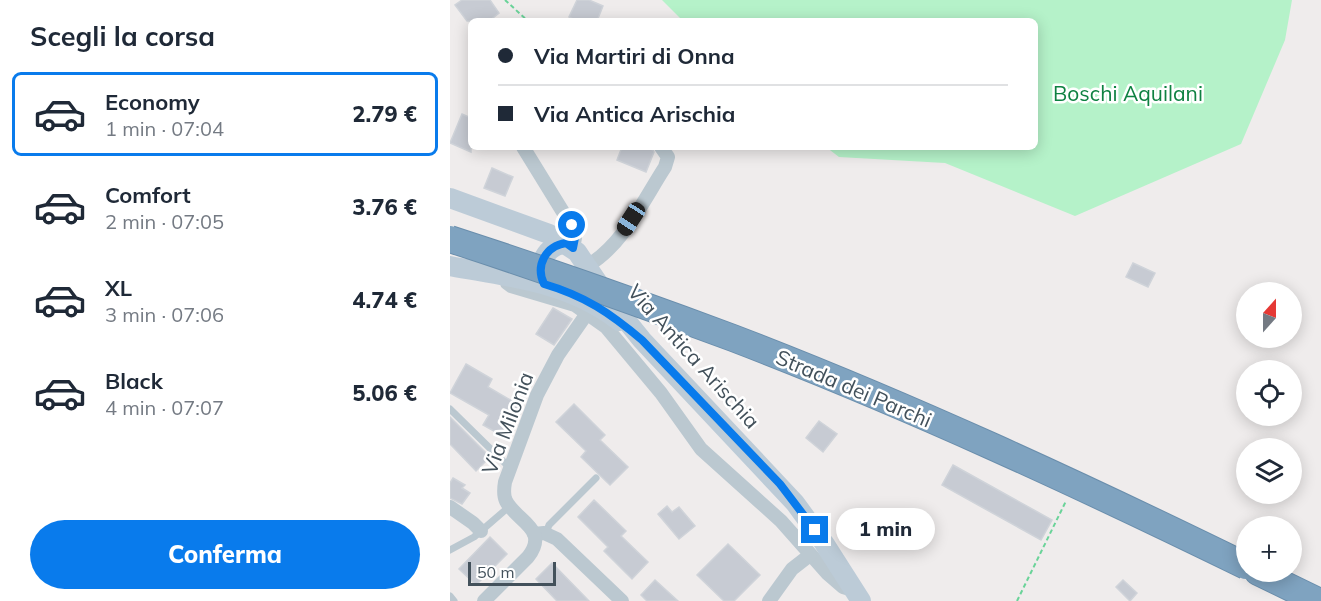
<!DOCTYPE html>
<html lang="it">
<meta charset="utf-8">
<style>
body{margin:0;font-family:Mulish,sans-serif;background:#f6f6f7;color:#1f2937;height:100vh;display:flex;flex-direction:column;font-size:22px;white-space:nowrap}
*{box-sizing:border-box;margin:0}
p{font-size:20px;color:#747a83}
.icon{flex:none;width:33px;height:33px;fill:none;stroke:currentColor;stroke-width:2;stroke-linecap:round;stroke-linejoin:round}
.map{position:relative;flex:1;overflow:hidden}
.side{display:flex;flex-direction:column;background:#fff;width:450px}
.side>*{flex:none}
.hud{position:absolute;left:18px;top:18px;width:570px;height:132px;border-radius:9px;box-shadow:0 3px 15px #0003;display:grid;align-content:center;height:132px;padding:0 30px;background:#fff}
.needle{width:39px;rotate:21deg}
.buttons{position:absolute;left:786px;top:282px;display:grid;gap:12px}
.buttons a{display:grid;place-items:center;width:66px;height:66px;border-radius:50%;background:#fff;box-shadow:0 3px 15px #0003;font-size:30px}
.scale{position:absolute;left:18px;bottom:15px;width:88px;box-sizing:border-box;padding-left:6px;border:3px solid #43515b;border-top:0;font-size:16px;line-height:21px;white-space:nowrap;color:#43515b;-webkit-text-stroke:4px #fff;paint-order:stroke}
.end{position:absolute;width:27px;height:27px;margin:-14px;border:8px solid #097bec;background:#fff;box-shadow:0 0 0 3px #fff}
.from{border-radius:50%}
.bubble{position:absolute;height:42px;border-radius:21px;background:#fff;box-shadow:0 3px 15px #0003;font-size:20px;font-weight:800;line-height:42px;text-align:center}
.car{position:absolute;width:18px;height:36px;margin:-18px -9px;border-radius:8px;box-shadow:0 0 4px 2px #0007;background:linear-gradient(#222 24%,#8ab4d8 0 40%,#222 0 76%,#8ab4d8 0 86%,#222 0)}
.hud b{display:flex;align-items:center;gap:21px;height:57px;font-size:22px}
.hud b+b{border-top:2px solid #e0e1e3}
.hud i{width:15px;height:15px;background:#1f2937}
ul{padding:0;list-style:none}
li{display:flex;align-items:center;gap:18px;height:84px;margin:0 12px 9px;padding:0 18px;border:3px solid transparent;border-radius:9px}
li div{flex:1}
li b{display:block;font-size:22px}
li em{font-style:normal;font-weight:800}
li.current{border-color:#097bec}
li>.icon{width:54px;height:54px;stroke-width:1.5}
h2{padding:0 30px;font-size:27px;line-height:72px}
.action{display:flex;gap:12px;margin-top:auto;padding:12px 30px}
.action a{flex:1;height:69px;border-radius:36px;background:#097bec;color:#fff;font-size:24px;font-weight:800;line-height:69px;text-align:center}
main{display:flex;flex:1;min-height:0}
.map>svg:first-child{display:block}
.green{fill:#b5f2c9}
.building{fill:#c7cbd3;stroke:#cfd3d9;stroke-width:1.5}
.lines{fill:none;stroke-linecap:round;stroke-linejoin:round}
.highway-casing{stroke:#6a8eac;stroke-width:28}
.path{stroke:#6ad399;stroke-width:2;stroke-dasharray:4.5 3;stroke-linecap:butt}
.lane{stroke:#bbc8d0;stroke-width:7}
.street{stroke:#bbc8d0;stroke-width:14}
.secondary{stroke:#bccbd7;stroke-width:20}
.highway{stroke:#7fa3c0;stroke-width:26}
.highway-bridge-casing{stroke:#6a8eac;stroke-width:28;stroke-linecap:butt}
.highway-bridge{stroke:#7fa3c0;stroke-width:26}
.route{stroke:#097bec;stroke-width:8}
.labels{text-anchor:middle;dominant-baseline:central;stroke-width:5;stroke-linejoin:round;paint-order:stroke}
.park-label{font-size:21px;fill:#0e8141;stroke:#fff}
.street-label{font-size:21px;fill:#43515b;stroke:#fff}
</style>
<main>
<section class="side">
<h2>Scegli la corsa</h2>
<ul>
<li class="current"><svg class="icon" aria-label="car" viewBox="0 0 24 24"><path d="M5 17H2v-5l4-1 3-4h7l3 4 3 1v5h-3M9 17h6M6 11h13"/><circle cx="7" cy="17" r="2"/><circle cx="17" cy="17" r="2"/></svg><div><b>Economy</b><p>1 min · 07:04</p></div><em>2.79 €</em></li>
<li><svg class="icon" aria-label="car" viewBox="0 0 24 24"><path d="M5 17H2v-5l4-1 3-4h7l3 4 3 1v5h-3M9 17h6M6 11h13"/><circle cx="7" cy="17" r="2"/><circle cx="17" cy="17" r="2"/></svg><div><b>Comfort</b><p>2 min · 07:05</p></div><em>3.76 €</em></li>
<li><svg class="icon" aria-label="car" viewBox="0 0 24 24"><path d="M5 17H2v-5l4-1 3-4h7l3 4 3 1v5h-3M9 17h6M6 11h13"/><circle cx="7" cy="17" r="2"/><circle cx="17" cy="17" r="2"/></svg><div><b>XL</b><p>3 min · 07:06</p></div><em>4.74 €</em></li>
<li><svg class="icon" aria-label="car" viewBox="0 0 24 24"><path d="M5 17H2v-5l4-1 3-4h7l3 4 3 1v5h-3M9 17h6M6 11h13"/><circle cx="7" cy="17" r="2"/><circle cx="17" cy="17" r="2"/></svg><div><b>Black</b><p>4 min · 07:07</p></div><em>5.06 €</em></li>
</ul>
<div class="action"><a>Conferma</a></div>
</section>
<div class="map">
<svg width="871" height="601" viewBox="0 0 871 601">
<rect width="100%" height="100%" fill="#efecec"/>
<!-- green -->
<path class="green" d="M212,0H842L835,40L791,144L625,216L495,163L389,157L376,147H585V21H233Z"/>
<!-- building -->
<g class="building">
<path d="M12,0H40L49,13L39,21H17L5,5Z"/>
<path d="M127,0H139L153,6L147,21H127L119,17Z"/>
<path d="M12,114L21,118V152L0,143Z"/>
<path d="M172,147H195L203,150L204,152L196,172L167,160Z"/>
<path d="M42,168L63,177L55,196L34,188Z"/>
<path d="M683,263L705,273L698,287L676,277Z"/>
<path d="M103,308L122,319L104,345L86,334Z"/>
<path d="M16,364L42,379L38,387L69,405L51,435L33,425L39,415L0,393Z"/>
<path d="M124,404L155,435L150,440L178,467L160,485L131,457L136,451L106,422Z"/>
<path d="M0,417L40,457L26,471L0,444Z"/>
<path d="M369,421L387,434L373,452L356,438Z"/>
<path d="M503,465L602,520L591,540L492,485Z"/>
<path d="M3,478L15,485L12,488L20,493L12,504L0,498V483Z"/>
<path d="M144,500L176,531L171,536L198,562L182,579L154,551L158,547L128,517Z"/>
<path d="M217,506L222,512L229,507L245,526L229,539L208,514Z"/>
<path d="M40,537L57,554L26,585L9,569Z"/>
<path d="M278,544L310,575L284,601H274L247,575Z"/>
<path d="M102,563L139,601H107L86,579Z"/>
<path d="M205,580L228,601H197L191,595Z"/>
<path d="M673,580L687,593L680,601L666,587Z"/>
</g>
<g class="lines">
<!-- highway casing -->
<g class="highway-casing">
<path id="highway" d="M808,572L868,601"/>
</g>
<!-- path -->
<g class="path">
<path d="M55,0L78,21"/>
<path d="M567,601L616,501"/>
</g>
<!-- lane -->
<g class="lane">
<path d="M0,409L60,468"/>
<path d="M96,533L99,525L146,478"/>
<path d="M0,550L24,537L60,506"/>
<path d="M0,596L4,601"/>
</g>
<!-- street -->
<g class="street">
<path d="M73,147L121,225L125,238L123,248"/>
<path d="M137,266C173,245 193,201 215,167L218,157L211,147"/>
<path d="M56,276L57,283L61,286L125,305L156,327L211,393L251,449L331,521L378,574L393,587L403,590"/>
<path d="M0,507L23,523L31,531"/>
<path d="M84,534L94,533L107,539L172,601"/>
<path d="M34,601L78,557C100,529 66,521 56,501C53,495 54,488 55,482L87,395L108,355L138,312"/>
<path d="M319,601L342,569L360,555"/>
</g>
<!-- secondary -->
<g class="secondary">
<path d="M0,198L99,234L127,252L159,299L192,340L345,503L374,543L411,601"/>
<path d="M0,266C59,277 120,282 169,321"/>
<path d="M94,283C85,265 96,246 116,243"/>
</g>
<!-- highway -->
<use href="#highway" class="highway"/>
<!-- highway-bridge casing -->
<g class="highway-bridge-casing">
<path id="highway-bridge" d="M0,239C95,270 189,303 283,338C458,405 628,484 796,566"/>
</g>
<!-- highway-bridge -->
<use href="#highway-bridge" class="highway-bridge"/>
</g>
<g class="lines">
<!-- route -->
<path class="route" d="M122,225L125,238L123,248L116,243C96,246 85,265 94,284C135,296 160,313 192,340L330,484L365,530"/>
</g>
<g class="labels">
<!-- park labels -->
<g class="park-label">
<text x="678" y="93">Boschi Aquilani</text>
</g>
<!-- street labels -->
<g class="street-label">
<text transform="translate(244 356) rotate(48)">Via Antica Arischia</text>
<text transform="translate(404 388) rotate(23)">Strada dei Parchi</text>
<text transform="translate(57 423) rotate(-69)">Via Milonia</text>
</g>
</g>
</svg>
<div class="buttons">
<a><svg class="needle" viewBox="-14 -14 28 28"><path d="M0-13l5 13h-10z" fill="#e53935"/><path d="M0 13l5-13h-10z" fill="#747a83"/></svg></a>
<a><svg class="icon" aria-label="locate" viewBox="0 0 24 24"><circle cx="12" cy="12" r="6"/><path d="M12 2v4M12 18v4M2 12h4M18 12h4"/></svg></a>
<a><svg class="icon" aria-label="layers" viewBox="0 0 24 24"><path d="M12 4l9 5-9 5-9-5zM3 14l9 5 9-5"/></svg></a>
<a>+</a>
</div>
<div class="scale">50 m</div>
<i class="end from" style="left:122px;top:225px"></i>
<i class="end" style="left:365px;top:530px"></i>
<div class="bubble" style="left:386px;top:508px;width:99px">1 min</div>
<i class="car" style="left:181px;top:219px;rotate:213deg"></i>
<div class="hud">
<b><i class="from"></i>Via Martiri di Onna</b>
<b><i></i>Via Antica Arischia</b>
</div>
</div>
</main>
